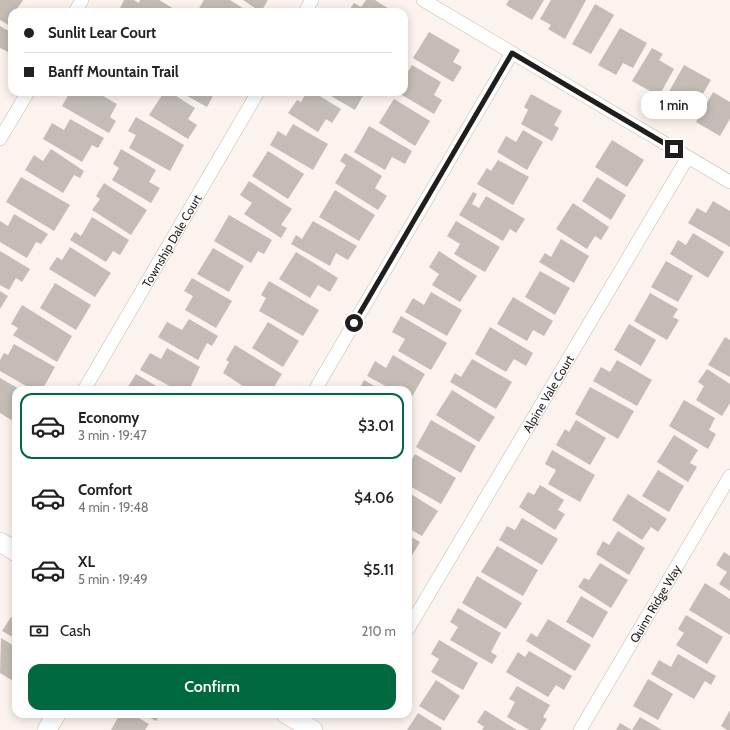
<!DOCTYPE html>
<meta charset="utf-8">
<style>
body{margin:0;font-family:Cabin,sans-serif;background:#f6f6f6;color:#222;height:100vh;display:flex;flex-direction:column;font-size:15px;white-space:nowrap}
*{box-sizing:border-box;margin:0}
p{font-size:13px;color:#767676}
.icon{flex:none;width:22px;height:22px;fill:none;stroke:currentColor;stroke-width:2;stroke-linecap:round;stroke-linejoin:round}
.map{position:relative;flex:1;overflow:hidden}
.details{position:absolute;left:12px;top:386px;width:400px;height:332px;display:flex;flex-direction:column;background:#fff;border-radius:12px;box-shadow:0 2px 10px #0003}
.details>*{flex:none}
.hud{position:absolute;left:8px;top:8px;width:400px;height:88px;border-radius:12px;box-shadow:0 2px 10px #0003;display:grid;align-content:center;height:88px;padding:0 16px;background:#fff}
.end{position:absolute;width:18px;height:18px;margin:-9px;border:5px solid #211d1c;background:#fff;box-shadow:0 0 0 2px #fff}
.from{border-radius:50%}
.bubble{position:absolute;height:28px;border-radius:12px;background:#fff;box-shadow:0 2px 10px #0003;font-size:13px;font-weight:600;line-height:28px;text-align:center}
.hud b{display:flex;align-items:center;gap:14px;height:38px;font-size:15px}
.hud b+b{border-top:1px solid #e0e0e0}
.hud i{width:10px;height:10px;background:#222}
ul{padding:7px 0 0;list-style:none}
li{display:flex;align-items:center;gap:12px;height:66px;margin:0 8px 6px;padding:0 8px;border:2px solid transparent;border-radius:12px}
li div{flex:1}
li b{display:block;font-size:15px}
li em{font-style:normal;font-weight:600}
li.selected{border-color:#00693f}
li>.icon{width:36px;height:36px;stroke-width:1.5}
.pay{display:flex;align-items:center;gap:10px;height:44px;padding:0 16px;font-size:15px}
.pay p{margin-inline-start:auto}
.button{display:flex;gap:8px;margin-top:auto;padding:8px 16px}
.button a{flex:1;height:46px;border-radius:12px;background:#00693f;color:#fff;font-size:16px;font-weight:600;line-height:46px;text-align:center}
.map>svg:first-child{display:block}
.building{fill:#c4bcb5}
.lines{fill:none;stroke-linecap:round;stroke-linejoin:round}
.street-casing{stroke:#c2b8b3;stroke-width:14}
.secondary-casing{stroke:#c2b8b3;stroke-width:20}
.street{stroke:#fff;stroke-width:13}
.secondary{stroke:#fff;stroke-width:19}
.route{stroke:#211d1c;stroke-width:5}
.labels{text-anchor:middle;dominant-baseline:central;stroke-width:4;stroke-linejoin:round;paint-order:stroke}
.street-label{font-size:12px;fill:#211d1c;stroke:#fff}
</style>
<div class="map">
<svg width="730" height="730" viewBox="0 0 730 730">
<rect width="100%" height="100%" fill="#fdf3ee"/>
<!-- building -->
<g class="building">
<path d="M0,0H23L17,9L23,12H12V27L0,20Z"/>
<path d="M124,0H134L139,3L140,0H159L176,10L175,12H118Z"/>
<path d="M204,0H230L249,12H197Z"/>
<path d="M243,0H268L261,12Z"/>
<path d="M366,0H375L394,12H348L354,3L361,7Z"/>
<path d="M509,0H544L532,20L506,5Z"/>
<path d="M551,0H586L565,39L548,29L551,25L540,19Z"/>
<path d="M595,4L614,15L591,54L572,44Z"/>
<path d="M0,26L12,33V45L8,52L0,48Z"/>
<path d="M620,28L647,43L633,68L623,63L616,75L598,65Z"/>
<path d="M429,32L460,50L453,62L462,67L453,82L413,58Z"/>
<path d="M652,48L663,54L659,60L674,69L659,96L632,81Z"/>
<path d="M412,65L441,82L434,95L442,100L434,114L397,92H404V78Z"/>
<path d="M684,65L711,80L695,107L682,100L675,111L662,104Z"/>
<path d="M70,92H96L117,104L110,117L116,121L109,133L62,106Z"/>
<path d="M164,92H170L195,108L188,119L197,125L188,139L149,115Z"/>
<path d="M180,92H215L207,107Z"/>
<path d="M307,92H313L341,109L332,123L326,119L318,132L288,113L297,100L301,102Z"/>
<path d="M324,92H365L355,110Z"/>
<path d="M713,92L730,102V119L720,136L696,122Z"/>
<path d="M531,94L562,111L554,125L559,128L552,141L521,124L528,110L524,107Z"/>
<path d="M394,99L430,121L415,146L379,123Z"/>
<path d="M136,117L184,145L170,171L129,148L136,135L128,131Z"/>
<path d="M70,119L104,138L98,148L92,145L82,162L43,139L52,123L64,130Z"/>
<path d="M293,124L328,144L313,170L270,145L278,131L286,136Z"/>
<path d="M369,126L412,151L405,164L392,157L385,170L354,152Z"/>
<path d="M523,130L543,142L527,170L497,152L506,136L516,142Z"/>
<path d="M612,140L644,160L627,187L595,167Z"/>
<path d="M51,149L84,171L80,178L74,175L63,193L25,170L34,155L43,161Z"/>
<path d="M121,149L156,170L149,182L160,188L151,203L112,180L119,168L113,164Z"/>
<path d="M268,151L304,174L288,199L252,176Z"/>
<path d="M345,153L382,176L375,188L387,196L378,210L335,183L346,165L340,161Z"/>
<path d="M498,160L529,177L513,205L477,184L487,168L491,171Z"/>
<path d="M21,177L70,205L54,231L6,202Z"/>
<path d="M597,177L626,195L611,220L582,201Z"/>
<path d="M249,181L292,209L281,225L287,228L281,238L244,214L252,203L240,195Z"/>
<path d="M104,183L147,210L131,235L92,210L100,199L96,196Z"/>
<path d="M335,190L375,215L359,241L319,217Z"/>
<path d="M473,192L477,194L472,204L479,208L486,196L525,219L516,233L510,229L503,241L459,215Z"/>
<path d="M713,201L730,211V247L688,223L697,208L706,213Z"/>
<path d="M573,203L609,227L601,240L595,236L587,249L556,229Z"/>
<path d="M14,214L48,234L41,244L36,242L27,258L0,242V221L8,226Z"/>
<path d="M229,215L272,240L264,254L258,251L251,263L214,241Z"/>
<path d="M92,217L129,240L120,255L113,251L106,262L70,240L75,232L81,236Z"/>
<path d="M313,221L357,246L348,260L336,253L330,266L291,244L296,235L302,239Z"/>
<path d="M456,221L500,247L485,272L454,254L460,244L447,236Z"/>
<path d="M693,233L724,252L708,278L670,254L678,240L686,245Z"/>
<path d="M561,239L589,256L574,283L539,262L545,253L551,257Z"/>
<path d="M70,247L111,273L95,297L49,269L57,257L62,260Z"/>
<path d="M213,248L244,266L229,292L197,274Z"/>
<path d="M0,251L30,269L22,282L16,278L9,290L0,285Z"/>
<path d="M439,251L477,276L460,302L432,285L439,274L429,267Z"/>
<path d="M296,252L338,278L330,292L318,285L310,298L279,279Z"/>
<path d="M666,261L693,276L678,302L651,287Z"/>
<path d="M540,271L570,288L555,315L525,297Z"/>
<path d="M192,278L232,301L216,328L185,310L193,296L184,291Z"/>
<path d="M269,281L319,310L303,336L259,311L266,298L261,295Z"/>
<path d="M55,283L91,305L76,330L40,308Z"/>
<path d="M0,291L8,296L0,309Z"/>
<path d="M431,292L462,310L447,336L405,312L413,298L424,305Z"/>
<path d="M650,293L678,309L673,317L679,320L667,340L634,321Z"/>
<path d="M513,297L553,321L544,336L533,330L527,341L497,324Z"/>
<path d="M22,305L72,336L57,362L13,335L18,328L11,324Z"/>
<path d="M401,316L447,343L431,370L398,351L405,339L392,332Z"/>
<path d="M189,319L218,336L212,346L207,343L198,360L158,337L167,322L182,330Z"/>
<path d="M268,322L299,341L283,367L252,348Z"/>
<path d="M629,324L656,340L641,366L614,350Z"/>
<path d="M490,327L533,353L526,366L514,359L506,372L475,354Z"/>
<path d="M725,337L730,340V377L708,365Z"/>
<path d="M14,344L55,367L42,390H33L0,371V360L4,353L8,355Z"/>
<path d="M235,345L282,374L272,390H249L223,373L229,362L226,360Z"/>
<path d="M167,348L200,367L189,390H177L140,370L150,353L161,359Z"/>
<path d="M393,355L425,374L410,400L408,399V390H393L367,376L375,361L386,368Z"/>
<path d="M472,359L512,382L496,409L450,382L455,373L461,377Z"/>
<path d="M617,360L652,380L637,406L593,381L601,367L610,372Z"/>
<path d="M707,369L730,384V403L722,416L696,400L704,386L698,382Z"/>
<path d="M136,374L163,390H126Z"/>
<path d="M0,378L21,390H16V423L0,413Z"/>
<path d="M364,380L381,390H359Z"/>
<path d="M590,387L634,411L618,439L575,414Z"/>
<path d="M452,390L495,417L479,442L436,415Z"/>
<path d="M684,400L715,418L709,430L716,434L708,449L669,426Z"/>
<path d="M431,420L476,446L461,473L416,447Z"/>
<path d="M576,420L606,438L590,465L556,445L565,429L569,432Z"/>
<path d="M674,435L698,450L690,463L697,467L688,482L657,462Z"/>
<path d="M552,450L595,475L580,502L548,484L556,470L545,464Z"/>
<path d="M415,454L456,478L441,504L408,485V461L410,462Z"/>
<path d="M658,470L684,486L669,512L642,496Z"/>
<path d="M540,485L564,500L558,510L565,514L555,530L519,507L528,492L534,495Z"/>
<path d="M411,494L438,511L422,536L408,528V498Z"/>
<path d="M628,494L667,519L658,532L651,527L642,540L612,520Z"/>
<path d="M522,518L558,539L542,565L499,540L507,526L515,530Z"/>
<path d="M618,531L645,548L629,575L596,554L603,541L609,545Z"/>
<path d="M408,535L420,542L411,557L408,556Z"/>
<path d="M497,546L538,570L523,596L481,572Z"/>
<path d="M724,552L730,556V591L719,584L727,572L716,565Z"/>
<path d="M600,563L628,580L611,608L578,587L584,578L589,580Z"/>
<path d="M477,576L522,603L506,629L462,603Z"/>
<path d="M705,583L730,599V635L689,610Z"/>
<path d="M581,596L608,612L593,638L566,622Z"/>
<path d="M458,608L501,633L491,652L497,656L492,664L450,640L458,627L450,622Z"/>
<path d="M686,615L723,637L707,664L676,645L684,633L678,629Z"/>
<path d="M11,617L16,620V639L2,631Z"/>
<path d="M548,619L591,645L575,671L526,641L531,633L537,637Z"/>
<path d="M1,638L16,647V675L13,681L0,673Z"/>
<path d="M439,640L478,663L463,690L431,672L439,659L431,654Z"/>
<path d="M529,651L572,676L564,690L556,685L548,697L506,672L518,652L525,657Z"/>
<path d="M678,654L716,676L711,685L705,681L694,699L651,674L659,660L671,667Z"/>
<path d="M648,679L673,694L658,720L633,706Z"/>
<path d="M436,680L460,696L444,721L419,706Z"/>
<path d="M517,686L550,705L543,717L547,719L540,730H529L507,717L515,702L509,699Z"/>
<path d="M485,710L517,730H482L484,727L477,722Z"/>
<path d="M730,710V730H727L721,726Z"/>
<path d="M418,713L442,728L441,730H407Z"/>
<path d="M120,714H132L149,724L145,730H111Z"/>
<path d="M143,714H160L156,721Z"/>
<path d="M640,717L662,730H616L620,723L632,730Z"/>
</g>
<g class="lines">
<!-- street casing -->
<g class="street-casing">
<g id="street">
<path d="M423,0L730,182"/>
<path d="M75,12L82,0"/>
<path d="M305,12L312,0"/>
<path d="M0,139L28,92"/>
<path id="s1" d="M84,390L258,92"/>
<path d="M315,390L512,53"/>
<path id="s2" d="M408,629L688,157"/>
<path id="s3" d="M580,730L730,476"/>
</g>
</g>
<!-- secondary casing -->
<g class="secondary-casing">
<g id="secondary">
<path d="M0,542L16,552"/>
<path d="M286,714L313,730"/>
<path d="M47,730L56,714"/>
</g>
</g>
<!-- street -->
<use href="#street" class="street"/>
<!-- secondary -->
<use href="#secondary" class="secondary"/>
</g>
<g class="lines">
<!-- route -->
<path class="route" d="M354,323L512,53L674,149"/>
</g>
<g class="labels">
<!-- street labels -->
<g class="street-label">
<text stroke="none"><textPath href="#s1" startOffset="173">Township Dale Court</textPath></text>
<text stroke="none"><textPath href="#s2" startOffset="274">Alpine Vale Court</textPath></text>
<text stroke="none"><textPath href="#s3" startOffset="147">Quinn Ridge Way</textPath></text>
</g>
</g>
</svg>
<i class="end from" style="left:354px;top:323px"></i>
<i class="end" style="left:674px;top:149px"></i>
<div class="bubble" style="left:641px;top:91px;width:66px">1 min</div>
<div class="hud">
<b><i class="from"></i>Sunlit Lear Court</b>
<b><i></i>Banff Mountain Trail</b>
</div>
<section class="details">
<ul>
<li class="selected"><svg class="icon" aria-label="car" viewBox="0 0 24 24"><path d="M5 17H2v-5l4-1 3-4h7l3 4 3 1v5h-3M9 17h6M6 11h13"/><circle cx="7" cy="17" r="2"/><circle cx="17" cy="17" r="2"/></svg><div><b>Economy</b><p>3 min · 19:47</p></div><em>$3.01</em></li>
<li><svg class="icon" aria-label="car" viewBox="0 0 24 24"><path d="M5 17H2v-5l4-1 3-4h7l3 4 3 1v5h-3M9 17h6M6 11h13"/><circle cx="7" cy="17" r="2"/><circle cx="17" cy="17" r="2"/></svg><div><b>Comfort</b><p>4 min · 19:48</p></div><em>$4.06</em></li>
<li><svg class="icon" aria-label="car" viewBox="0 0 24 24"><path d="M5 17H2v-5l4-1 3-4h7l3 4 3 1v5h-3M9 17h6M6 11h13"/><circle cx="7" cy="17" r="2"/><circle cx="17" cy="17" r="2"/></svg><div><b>XL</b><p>5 min · 19:49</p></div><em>$5.11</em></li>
</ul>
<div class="pay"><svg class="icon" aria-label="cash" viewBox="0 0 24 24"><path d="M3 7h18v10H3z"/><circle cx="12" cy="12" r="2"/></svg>Cash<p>210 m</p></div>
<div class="button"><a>Confirm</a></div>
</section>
</div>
